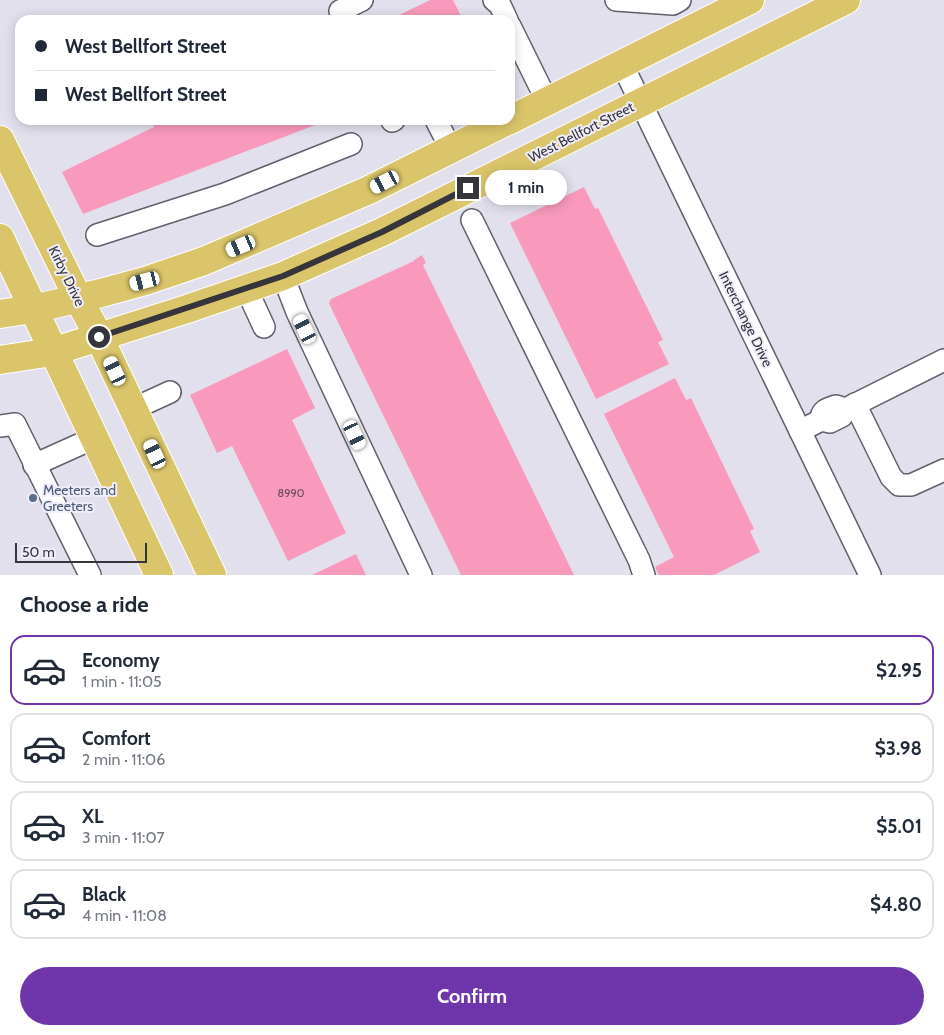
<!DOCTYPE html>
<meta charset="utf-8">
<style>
body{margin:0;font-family:Cabin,sans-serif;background:#f6f6f7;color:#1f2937;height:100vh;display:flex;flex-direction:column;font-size:19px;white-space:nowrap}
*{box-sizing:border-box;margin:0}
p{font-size:16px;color:#747a83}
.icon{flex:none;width:28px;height:28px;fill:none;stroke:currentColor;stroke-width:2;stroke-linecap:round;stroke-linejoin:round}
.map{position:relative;height:575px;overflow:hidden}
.panel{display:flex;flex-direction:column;background:#fff;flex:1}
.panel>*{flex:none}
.banner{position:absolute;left:15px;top:15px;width:500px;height:110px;border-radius:15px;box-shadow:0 2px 12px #0003;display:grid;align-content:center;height:110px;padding:0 20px;background:#fff}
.scale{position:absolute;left:15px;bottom:12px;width:132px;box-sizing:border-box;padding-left:5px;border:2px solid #36353b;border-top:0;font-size:14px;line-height:18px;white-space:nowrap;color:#36353b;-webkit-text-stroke:4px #f0edfb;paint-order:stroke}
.end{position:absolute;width:22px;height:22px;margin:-11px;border:6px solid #36353b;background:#fff;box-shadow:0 0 0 2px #fff}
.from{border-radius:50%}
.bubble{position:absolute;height:35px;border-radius:18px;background:#fff;box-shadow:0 2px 12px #0003;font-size:16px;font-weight:700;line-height:35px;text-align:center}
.car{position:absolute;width:15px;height:30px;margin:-15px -8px;border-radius:6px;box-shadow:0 0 4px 1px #0007;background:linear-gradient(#fff 24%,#345 0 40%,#fff 0 76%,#345 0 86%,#fff 0)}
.banner b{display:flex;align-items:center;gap:18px;height:48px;font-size:19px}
.banner b+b{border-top:1px solid #e0e1e3}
.banner i{width:12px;height:12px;background:#1f2937}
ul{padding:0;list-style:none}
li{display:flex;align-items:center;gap:15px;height:70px;margin:0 10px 8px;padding:0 10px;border:2px solid #e0e1e3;border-radius:15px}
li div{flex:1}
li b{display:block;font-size:19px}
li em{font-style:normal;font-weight:700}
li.selected{border-color:#6f36ac}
li>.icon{width:45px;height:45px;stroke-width:1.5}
h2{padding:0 20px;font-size:22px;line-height:60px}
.action{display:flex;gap:10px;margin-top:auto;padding:10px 20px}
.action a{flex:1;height:58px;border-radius:30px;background:#6f36ac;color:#fff;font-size:20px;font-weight:700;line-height:58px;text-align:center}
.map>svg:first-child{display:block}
.building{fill:#f999bc}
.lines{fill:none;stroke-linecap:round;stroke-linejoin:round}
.minor-casing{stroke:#625f6c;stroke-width:24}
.major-casing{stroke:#fff;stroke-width:30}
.minor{stroke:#fff;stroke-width:21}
.major{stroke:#dac56a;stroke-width:28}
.route{stroke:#36353b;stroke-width:6}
.service-dot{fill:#5c6f8a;stroke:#f0edfb;stroke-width:2}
.labels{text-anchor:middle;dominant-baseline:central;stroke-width:4;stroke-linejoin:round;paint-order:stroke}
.number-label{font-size:11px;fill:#674e5b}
.street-label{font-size:14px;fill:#36353b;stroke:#f0edfb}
.service-label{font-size:14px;fill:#4e5e75;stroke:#f0edfb;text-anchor:start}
</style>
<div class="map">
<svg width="944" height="575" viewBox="0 0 944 575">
<rect width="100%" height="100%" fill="#e3e0ee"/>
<!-- building -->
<g class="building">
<path d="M430,0H453L463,20H389Z"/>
<path d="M151,120H328L83,214L62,172L154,127Z"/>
<path d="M584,187L595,209L598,208L663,340L658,342L669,364L596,399L510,223Z"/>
<path d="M422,255L426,263L423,265L574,575H461L334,314L329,303L331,299L414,261V260Z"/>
<path d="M287,349L315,408L292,420L346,533L288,561L232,446L217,453L190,395Z"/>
<path d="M675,378L686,400L691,398L754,529L750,531L760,552L714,575H659L655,567L674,557L604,414Z"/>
<path d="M356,554L366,575H312Z"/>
</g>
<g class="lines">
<!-- minor casing -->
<g class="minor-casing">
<g id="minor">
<path d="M494,0L500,5L507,20"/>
<path d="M616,0L673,4L680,0"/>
<path d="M340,11L362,0"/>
<path d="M510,26L547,101"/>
<path d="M622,64L870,575"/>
<path d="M436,120L451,149"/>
<path d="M392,121L394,120"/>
<path d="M472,220L639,560L644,575"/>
<path d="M97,235L225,194L351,144"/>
<path d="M283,276L297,312L421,575"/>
<path d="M246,288L264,327"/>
<path d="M855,404L891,477L899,485H911L944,470"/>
<path d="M133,409L170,392"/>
<path d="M846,409L944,360"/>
<path d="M0,426L15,424L90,575"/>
<path d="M800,431L821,420L830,422L842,416L846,409L836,406C827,409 821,410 821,420"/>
<path d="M34,465L94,438"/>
</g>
</g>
<!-- major casing -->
<g class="major-casing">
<g id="major">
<path d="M510,120L750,0"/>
<path d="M0,140L78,298L99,337L212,575"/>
<path d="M0,238L159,575"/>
<path d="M0,314L33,309L101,293L145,281L204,261L369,190L509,120"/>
<path d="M0,360L52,352L187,309L283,276L382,232L846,0"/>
</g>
</g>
<!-- minor -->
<use href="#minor" class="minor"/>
<!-- major -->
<use href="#major" class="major"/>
</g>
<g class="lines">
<!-- route -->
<path class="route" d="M99,337L283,276L382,232L468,188"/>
</g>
<!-- markers -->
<circle class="service-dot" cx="33" cy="498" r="5"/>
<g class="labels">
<!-- number labels -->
<g class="number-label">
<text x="291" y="493">8990</text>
</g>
<!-- street labels -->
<g class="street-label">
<text transform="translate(581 132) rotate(-27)">West Bellfort Street</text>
<text transform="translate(67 276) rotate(64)">Kirby Drive</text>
<text transform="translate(746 319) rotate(64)">Interchange Drive</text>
</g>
<!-- service labels -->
<g class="service-label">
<text x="43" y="490">Meeters and<tspan x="43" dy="16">Greeters</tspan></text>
</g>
</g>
</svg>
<div class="scale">50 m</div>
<i class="end from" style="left:99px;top:337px"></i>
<i class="end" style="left:468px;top:188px"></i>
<div class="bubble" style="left:485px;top:170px;width:82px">1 min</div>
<i class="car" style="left:385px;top:182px;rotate:243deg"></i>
<i class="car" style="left:241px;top:246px;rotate:247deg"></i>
<i class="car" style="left:145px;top:281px;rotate:256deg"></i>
<i class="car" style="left:305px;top:329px;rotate:334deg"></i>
<i class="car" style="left:115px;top:371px;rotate:335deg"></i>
<i class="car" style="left:355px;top:435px;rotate:155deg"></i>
<i class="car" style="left:155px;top:454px;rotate:335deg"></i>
<div class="banner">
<b><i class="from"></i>West Bellfort Street</b>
<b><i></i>West Bellfort Street</b>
</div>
</div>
<section class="panel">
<h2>Choose a ride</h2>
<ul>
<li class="selected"><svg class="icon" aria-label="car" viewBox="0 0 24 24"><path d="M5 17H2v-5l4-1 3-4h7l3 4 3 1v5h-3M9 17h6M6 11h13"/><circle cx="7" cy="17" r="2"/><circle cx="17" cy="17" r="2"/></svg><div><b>Economy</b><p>1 min · 11:05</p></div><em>$2.95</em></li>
<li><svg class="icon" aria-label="car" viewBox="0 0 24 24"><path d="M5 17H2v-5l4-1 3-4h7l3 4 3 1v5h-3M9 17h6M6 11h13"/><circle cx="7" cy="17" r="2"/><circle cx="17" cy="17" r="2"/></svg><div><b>Comfort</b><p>2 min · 11:06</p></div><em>$3.98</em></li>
<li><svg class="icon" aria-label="car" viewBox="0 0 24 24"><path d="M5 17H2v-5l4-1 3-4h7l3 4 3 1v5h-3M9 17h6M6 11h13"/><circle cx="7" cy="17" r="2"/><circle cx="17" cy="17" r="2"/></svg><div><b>XL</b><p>3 min · 11:07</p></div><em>$5.01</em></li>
<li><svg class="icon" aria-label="car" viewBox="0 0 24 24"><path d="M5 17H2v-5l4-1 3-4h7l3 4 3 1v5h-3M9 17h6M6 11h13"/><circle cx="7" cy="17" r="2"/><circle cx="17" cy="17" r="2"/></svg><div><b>Black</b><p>4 min · 11:08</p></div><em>$4.80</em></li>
</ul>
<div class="action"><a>Confirm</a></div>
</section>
